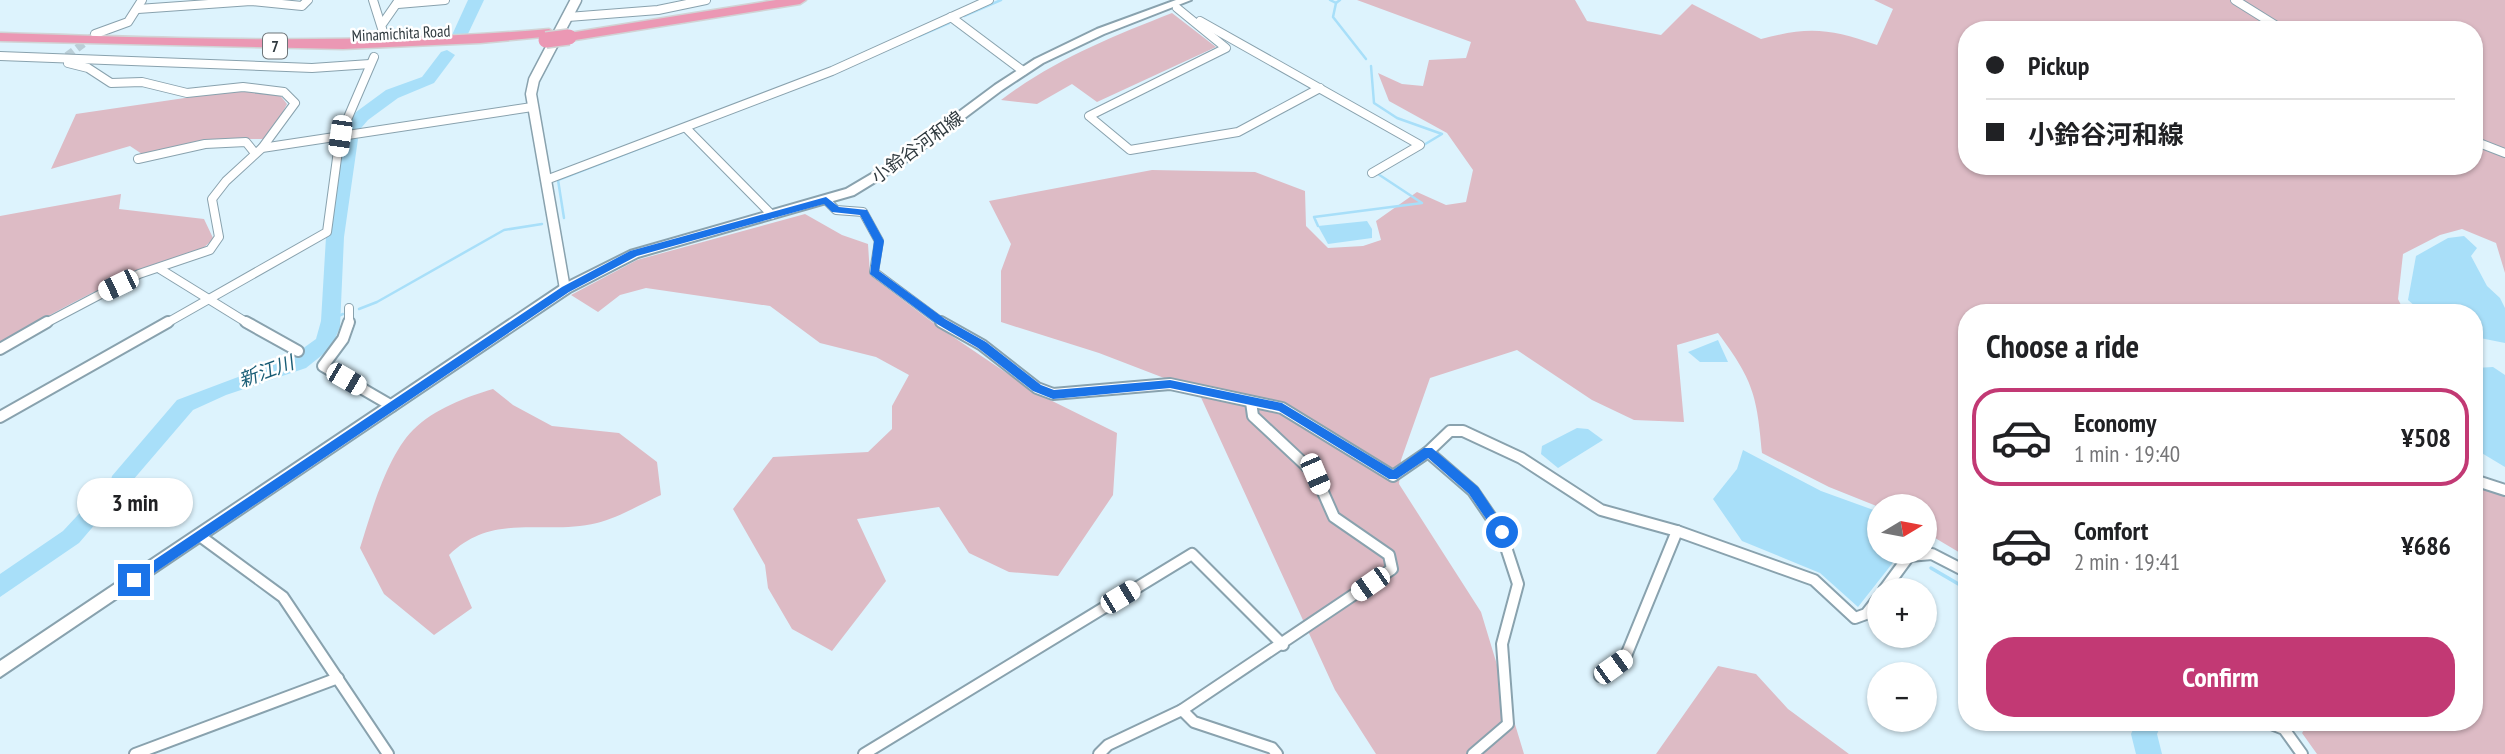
<!DOCTYPE html>
<meta charset="utf-8">
<style>
body{margin:0;font-family:"PT Sans Narrow","Noto Sans JP",sans-serif;background:#f2f2f2;color:#202124;height:100vh;display:flex;flex-direction:column;font-size:26px;white-space:nowrap}
*{box-sizing:border-box;margin:0}
p{font-size:23px;color:#757577}
.icon{flex:none;width:38px;height:38px;fill:none;stroke:currentColor;stroke-width:2;stroke-linecap:round;stroke-linejoin:round}
.map{position:relative;flex:1;overflow:hidden}
.drawer{position:absolute;left:1958px;top:304px;width:525px;height:427px;display:flex;flex-direction:column;background:#fff;border-radius:28px;box-shadow:0 2px 5px #0004}
.drawer>*{flex:none}
.hud{position:absolute;left:1958px;top:21px;width:525px;height:154px;border-radius:28px;box-shadow:0 2px 5px #0004;display:grid;align-content:center;height:154px;padding:0 28px;background:#fff}
.needle{width:46px;rotate:80deg}
.fabs{position:absolute;left:1867px;top:494px;display:grid;gap:14px}
.fabs a{display:grid;place-items:center;width:70px;height:70px;border-radius:50%;background:#fff;box-shadow:0 2px 5px #0004;font-size:35px}
.end{position:absolute;width:32px;height:32px;margin:-16px;border:9px solid #1a73e8;background:#fff;box-shadow:0 0 0 4px #fff}
.from{border-radius:50%}
.bubble{position:absolute;height:49px;border-radius:24px;background:#fff;box-shadow:0 2px 5px #0004;font-size:23px;font-weight:600;line-height:49px;text-align:center}
.car{position:absolute;width:21px;height:42px;margin:-21px -10px;border-radius:9px;box-shadow:0 0 5px 2px #0007;background:linear-gradient(#fff 24%,#345 0 40%,#fff 0 76%,#345 0 86%,#fff 0)}
.hud b{display:flex;align-items:center;gap:24px;height:66px;font-size:26px}
.hud b+b{border-top:2px solid #e0e0e0}
.hud i{width:18px;height:18px;background:#202124}
ul{padding:0;list-style:none}
li{display:flex;align-items:center;gap:21px;height:98px;margin:0 14px 10px;padding:0 14px;border:4px solid transparent;border-radius:28px}
li div{flex:1}
li b{display:block;font-size:26px}
li em{font-style:normal;font-weight:600}
li.active{border-color:#c23974}
li>.icon{width:63px;height:63px;stroke-width:1.5}
h2{padding:0 28px;font-size:32px;line-height:84px}
.primary-button{display:flex;gap:14px;margin-top:auto;padding:14px 28px}
.primary-button a{flex:1;height:80px;border-radius:28px;background:#c23974;color:#fff;font-size:28px;font-weight:600;line-height:80px;text-align:center}
.map>svg:first-child{display:block}
.green{fill:#ddbbc5;fill-rule:evenodd}
.water{fill:#a8dff9}
.lines{fill:none;stroke-linecap:round;stroke-linejoin:round}
.stream-far1{stroke:#a8dff9;stroke-width:2.5}
.stream{stroke:#a8dff9;stroke-width:3.5}
.river{fill:#a8dff9;fill-rule:evenodd}
.minor-tunnel{stroke:#baced7;stroke-width:8;stroke-dasharray:8 4.5;stroke-linecap:butt}
.minor-far1-casing{stroke:#89a2ae;stroke-width:10}
.minor-casing{stroke:#89a2ae;stroke-width:14}
.tertiary-casing{stroke:#89a2ae;stroke-width:13}
.secondary-casing{stroke:#89a2ae;stroke-width:4}
.motorway-casing{stroke:#d1d3d5;stroke-width:3}
.minor-far1{stroke:#fff;stroke-width:8}
.minor{stroke:#fff;stroke-width:10}
.tertiary{stroke:#fff;stroke-width:10}
.secondary{fill:#fff;fill-rule:evenodd}
.motorway{fill:#eb98b4;fill-rule:evenodd}
.motorway-bridge-casing{stroke:#d1d3d5;stroke-width:18;stroke-linecap:butt}
.motorway-bridge{stroke:#eb98b4;stroke-width:15}
.route{fill:#1a73e8}
.labels{text-anchor:middle;dominant-baseline:central;stroke-width:5;stroke-linejoin:round;paint-order:stroke}
.far-street-label{font-size:16px;fill:#2f393e;stroke:#fff}
.shield{fill:#fff;stroke:#6d7478;stroke-width:2}
.shield-label{font-size:16px;font-weight:bold;fill:#2f393e}
.street-label{font-size:18px;fill:#2f393e;stroke:#fff}
.water-label{font-size:19px;font-style:italic;fill:#195d76;stroke:#fff}
</style>
<div class="map">
<svg width="2505" height="754" viewBox="0 0 2505 754">
<rect width="100%" height="100%" fill="#ddf3fd"/>
<!-- green -->
<g class="green">
<path d="M1357,0H1575L1587,21L1661,35L1692,4L1761,39C1810,26 1830,29 1877,45L1893,9L1874,0H2505V273L2496,243L2462,229L2440,235L2403,254L2398,299L2405,313H1967V557L1925,532V506L1879,507L1829,487L1762,453C1757,395 1753,380 1718,333L1677,345L1684,422L1634,420L1592,400L1517,350L1430,378L1401,460L1399,484L1481,612L1524,754H1376L1335,690L1198,391L1099,353L1001,322V271L1011,244L989,201L1152,170L1255,172L1305,191L1306,226L1328,248L1363,246L1381,240L1376,221L1417,192L1446,205L1466,202L1473,170L1447,133L1389,101L1378,73L1402,84L1423,86L1429,60L1466,58L1471,42ZM1967,30H2474V166H1967Z"/>
<path d="M1172,13L1216,47L1097,102L1072,84L1037,104L1001,100C1054,60 1111,37 1172,13Z"/>
<path d="M239,90L279,94L287,104L276,125L263,139H236L142,154L130,146L51,169L76,114Z"/>
<path d="M121,194L119,209L204,219L213,238C203,253 184,256 167,262C107,282 54,312 0,344V216Z"/>
<path d="M805,214L842,235L868,244L870,275L940,328L1036,393L1117,433L1113,495L1058,576L1009,572L969,553L939,507L857,519L886,581L832,651L792,629L768,588L765,565L733,509L773,457L868,452L892,429V406L909,375L876,357L820,343L770,306L646,288L620,295L598,312L571,295L637,260Z"/>
<path d="M493,389L513,405L552,426L619,433L657,462L661,495C641,504 618,518 597,523C543,536 494,511 449,555L472,608L434,635L384,594L360,548C371,513 387,456 413,430C434,409 466,397 493,389Z"/>
<path d="M2476,486L2505,494V754H2317L2302,733L2309,723H2474Z"/>
<path d="M1718,666L1756,674L1788,709L1849,754H1656Z"/>
</g>
<!-- water -->
<g class="water">
<path d="M1367,221L1372,229V238L1328,244L1318,226Z"/>
<path d="M2464,236L2477,248L2471,256L2487,286L2500,298L2505,308V343L2475,337L2474,313H2423L2408,300L2416,256L2448,238Z"/>
<path d="M1718,340L1728,362H1700L1688,352Z"/>
<path d="M2493,367L2505,375V467L2475,449V368Z"/>
<path d="M1577,428L1588,429L1603,440L1558,468L1541,454L1542,446Z"/>
<path d="M1743,450L1821,491L1879,512L1880,551H1902L1858,607L1820,573L1742,541L1713,499L1737,469Z"/>
</g>
<g class="lines">
<!-- stream-far1 -->
<g class="stream-far1">
<path d="M1330,0L1336,3L1340,0"/>
<path d="M1336,3L1333,17L1366,59"/>
<path d="M964,16L1001,0"/>
<path d="M919,36L949,23"/>
<path d="M1371,66L1374,103L1397,118L1442,134L1422,146"/>
<path d="M564,218L558,180L682,132"/>
<path d="M1318,226L1314,217L1422,203L1378,174L1383,171"/>
<path d="M359,309L377,302L504,230L542,224"/>
<path d="M331,319L343,314"/>
</g>
<!-- stream -->
<path class="stream" d="M1931,568L1967,589"/>
<!-- river -->
<g class="river">
<path d="M468,0H484L466,38H454L452,35Z"/>
<path d="M447,50L455,55L434,83L398,98L368,120L355,135L358,139L344,237L340,327L331,348L306,368L226,395L193,410L79,543L0,597V574L63,531L104,487L110,485L112,476L177,400L291,357L316,339L321,321L326,237L340,139L345,135L342,131L356,112L386,90L422,77L441,52Z"/>
<path d="M2136,723H2162L2157,734L2162,754H2136L2131,734Z"/>
</g>
<!-- minor-tunnel -->
<path class="minor-tunnel" d="M67,56L92,37"/>
<!-- minor-far1 casing -->
<g class="minor-far1-casing">
<g id="minor-far1">
<path d="M373,0L385,38"/>
<path d="M2235,0L2283,30"/>
<path d="M398,4L445,0"/>
<path d="M1177,8L1226,48L1089,116L1130,150L1238,132L1320,88"/>
<path d="M138,9L251,1L302,6L308,0"/>
<path d="M568,17L658,10L706,0"/>
<path d="M951,17L1023,71"/>
<path d="M1200,21L1420,145L1372,173"/>
<path d="M383,23L399,0"/>
<path d="M95,34L128,22L142,0"/>
<path d="M0,56L312,68L370,64"/>
<path d="M68,63L88,68L111,83L142,82L187,93L243,87L284,92L295,103L262,148"/>
<path d="M686,128L772,215"/>
<path d="M2474,141L2505,153"/>
<path d="M138,159L205,144L246,142L254,152"/>
<path d="M546,180L832,71L989,0"/>
<path d="M826,200L836,210L863,212L879,241L874,272L944,324"/>
<path d="M160,269L249,324"/>
<path d="M44,324L139,274L210,250L219,237L212,199L226,181L262,148L532,107"/>
<path d="M165,324L327,232L340,136L374,57"/>
<path d="M349,324V308"/>
</g>
</g>
<!-- minor casing -->
<g class="minor-casing">
<g id="minor">
<path d="M246,322L298,351"/>
<path d="M349,322L343,339L323,366L392,406"/>
<path d="M941,322L982,345L1037,388L1053,394L1170,384L1282,408L1393,476L1428,452L1450,431H1463L1521,458L1601,510L1677,531L1814,580L1855,618L1866,614L1880,596"/>
<path d="M0,349L47,322"/>
<path d="M0,417L168,322"/>
<path d="M1428,452L1473,491L1501,532L1518,584L1502,644L1508,724L1473,754"/>
<path d="M2474,480L2505,490"/>
<path d="M200,536L283,597L388,754"/>
<path d="M1884,590L1909,556L1932,554L1967,572"/>
<path d="M1600,676L1625,658L1677,531"/>
<path d="M1182,710L1194,722L1272,748L1277,754"/>
<path d="M2269,723L2284,729L2302,754"/>
<path d="M135,754L338,678"/>
<path d="M864,754L1192,554L1283,645"/>
<path d="M1099,754L1108,745L1182,710L1392,569L1389,555L1334,517L1315,474L1253,416L1251,402"/>
</g>
</g>
<!-- tertiary casing -->
<g class="tertiary-casing">
<path id="tertiary" d="M565,289L531,94L534,80L576,0"/>
</g>
<!-- secondary casing -->
<g class="secondary-casing">
<path id="secondary" d="M1176,0H1191L1104,34L1043,63L1002,90L898,168L854,195L638,257L570,292L0,677V661L560,286L630,251L846,189L890,163L995,85L1035,59L1097,29Z"/>
</g>
<!-- motorway casing -->
<g class="motorway-casing">
<g id="motorway">
<path d="M776,0H806L800,4L569,41L562,37L569,33Z"/>
<path d="M549,29L555,33L554,36L480,43L343,49L0,41V33C184,39 366,45 549,29Z"/>
</g>
</g>
<!-- minor-far1 -->
<use href="#minor-far1" class="minor-far1"/>
<!-- minor -->
<use href="#minor" class="minor"/>
<!-- tertiary -->
<use href="#tertiary" class="tertiary"/>
<!-- secondary -->
<use href="#secondary" class="secondary"/>
<!-- motorway -->
<use href="#motorway" class="motorway"/>
<!-- motorway-bridge casing -->
<g class="motorway-bridge-casing">
<path id="motorway-bridge" d="M546,40L569,37"/>
</g>
<!-- motorway-bridge -->
<use href="#motorway-bridge" class="motorway-bridge"/>
</g>
<!-- route -->
<path class="route" d="M826,197L839,207L867,210L884,241L879,271L945,319L986,342L1041,385L1054,390L1170,380L1282,403L1393,470L1424,448H1432L1478,487L1508,532L1502,537L1497,535L1469,494L1428,458L1397,479H1389L1279,411L1170,388L1053,399L1033,391L978,348L937,324L870,274L874,241L860,215L832,212L824,204L637,256L569,292L138,584H129V577L562,287L630,251Z"/>
<g class="labels">
<!-- far-street labels -->
<g class="far-street-label">
<text transform="translate(401 33) rotate(-3)">Minamichita Road</text>
</g>
<!-- shield labels -->
<rect class="shield" x="263" y="33.5" width="24" height="25" rx="5"/>
<g class="shield-label">
<text x="275" y="46">7</text>
</g>
<!-- street labels -->
<g class="street-label">
<text transform="translate(917 147) rotate(-36)">小鈴谷河和線</text>
</g>
<!-- water labels -->
<g class="water-label">
<text transform="translate(266 371) rotate(-20)">新江川</text>
</g>
</g>
</svg>
<div class="fabs">
<a><svg class="needle" viewBox="-14 -14 28 28"><path d="M0-13l5 13h-10z" fill="#e53935"/><path d="M0 13l5-13h-10z" fill="#757577"/></svg></a>
<a>+</a>
<a>−</a>
</div>
<i class="end from" style="left:1502px;top:532px"></i>
<i class="end" style="left:134px;top:580px"></i>
<div class="bubble" style="left:77px;top:478px;width:116px">3 min</div>
<i class="car" style="left:340px;top:136px;rotate:188deg"></i>
<i class="car" style="left:118px;top:285px;rotate:244deg"></i>
<i class="car" style="left:346px;top:379px;rotate:120deg"></i>
<i class="car" style="left:1315px;top:474px;rotate:157deg"></i>
<i class="car" style="left:1370px;top:584px;rotate:235deg"></i>
<i class="car" style="left:1120px;top:597px;rotate:59deg"></i>
<i class="car" style="left:1613px;top:667px;rotate:54deg"></i>
<div class="hud">
<b><i class="from"></i>Pickup</b>
<b><i></i>小鈴谷河和線</b>
</div>
<section class="drawer">
<h2>Choose a ride</h2>
<ul>
<li class="active"><svg class="icon" aria-label="car" viewBox="0 0 24 24"><path d="M5 17H2v-5l4-1 3-4h7l3 4 3 1v5h-3M9 17h6M6 11h13"/><circle cx="7" cy="17" r="2"/><circle cx="17" cy="17" r="2"/></svg><div><b>Economy</b><p>1 min · 19:40</p></div><em>¥508</em></li>
<li><svg class="icon" aria-label="car" viewBox="0 0 24 24"><path d="M5 17H2v-5l4-1 3-4h7l3 4 3 1v5h-3M9 17h6M6 11h13"/><circle cx="7" cy="17" r="2"/><circle cx="17" cy="17" r="2"/></svg><div><b>Comfort</b><p>2 min · 19:41</p></div><em>¥686</em></li>
</ul>
<div class="primary-button"><a>Confirm</a></div>
</section>
</div>
